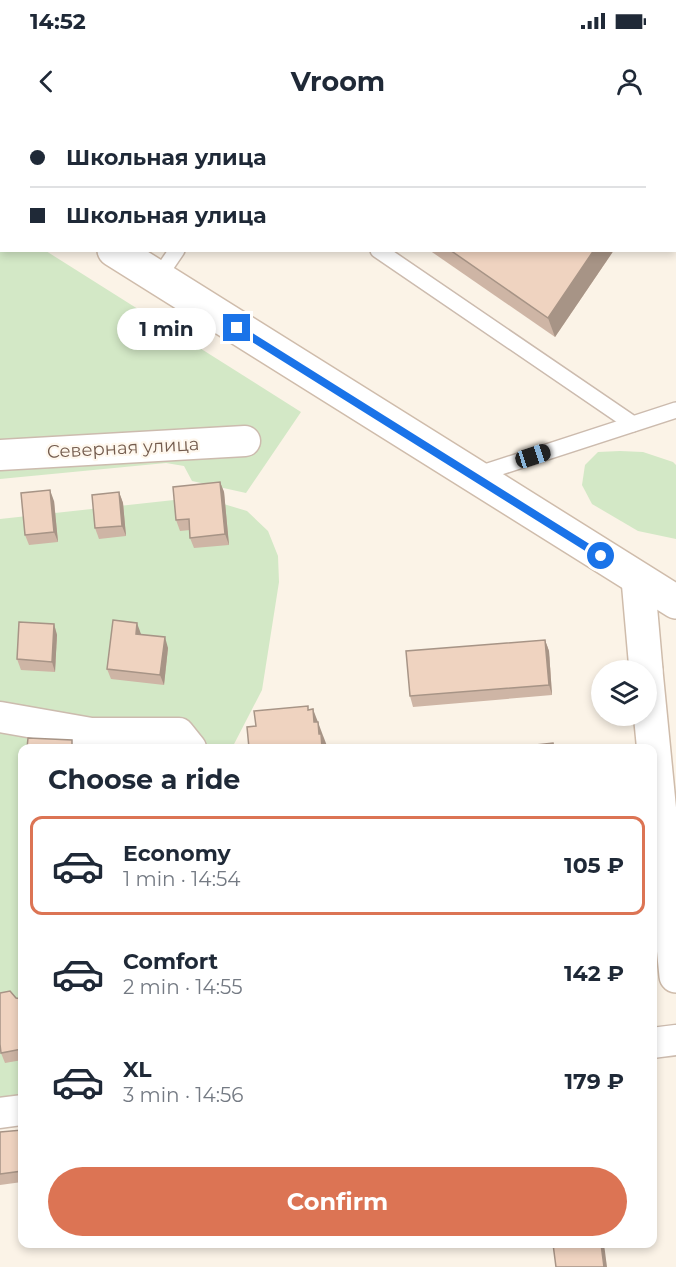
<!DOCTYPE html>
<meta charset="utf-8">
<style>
body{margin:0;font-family:Montserrat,sans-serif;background:#f6f6f7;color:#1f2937;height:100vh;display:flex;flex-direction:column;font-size:22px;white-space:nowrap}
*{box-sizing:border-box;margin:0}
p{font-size:20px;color:#747a83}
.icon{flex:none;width:33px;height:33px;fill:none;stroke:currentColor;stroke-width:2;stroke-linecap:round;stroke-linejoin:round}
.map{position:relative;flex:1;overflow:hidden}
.details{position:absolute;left:18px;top:624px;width:639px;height:504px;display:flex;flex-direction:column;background:#fff;border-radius:12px;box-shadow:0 3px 9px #0003}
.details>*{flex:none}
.guide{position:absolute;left:0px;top:0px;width:676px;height:132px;box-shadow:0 3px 9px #0003;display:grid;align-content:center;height:132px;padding:0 30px;background:#fff}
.buttons{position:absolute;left:591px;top:540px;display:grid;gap:12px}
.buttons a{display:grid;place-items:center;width:66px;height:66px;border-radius:50%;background:#fff;box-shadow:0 3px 9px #0003;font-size:30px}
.end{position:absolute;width:27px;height:27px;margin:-14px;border:8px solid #1a73e8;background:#fff;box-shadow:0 0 0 3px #fff}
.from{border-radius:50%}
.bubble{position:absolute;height:42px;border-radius:21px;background:#fff;box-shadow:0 3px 9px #0003;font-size:20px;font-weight:700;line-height:42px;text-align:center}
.car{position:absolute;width:18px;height:36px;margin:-18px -9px;border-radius:8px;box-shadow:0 0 4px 2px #0007;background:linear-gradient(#222 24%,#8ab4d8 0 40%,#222 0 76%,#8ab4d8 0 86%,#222 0)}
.guide b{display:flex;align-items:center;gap:21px;height:57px;font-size:22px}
.guide b+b{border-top:2px solid #e0e1e3}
.guide i{width:15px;height:15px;background:#1f2937}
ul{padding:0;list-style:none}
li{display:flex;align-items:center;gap:18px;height:99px;margin:0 12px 9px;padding:0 18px;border:3px solid transparent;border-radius:12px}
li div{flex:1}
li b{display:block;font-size:22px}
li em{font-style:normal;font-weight:700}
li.current{border-color:#dc7454}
li>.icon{width:54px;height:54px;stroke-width:1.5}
h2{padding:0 30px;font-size:27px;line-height:72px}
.action{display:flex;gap:12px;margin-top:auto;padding:12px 30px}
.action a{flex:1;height:69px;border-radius:36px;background:#dc7454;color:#fff;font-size:24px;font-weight:700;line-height:69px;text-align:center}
.status{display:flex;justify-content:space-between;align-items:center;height:42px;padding:0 30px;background:#fff;direction:ltr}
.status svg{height:16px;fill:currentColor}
header{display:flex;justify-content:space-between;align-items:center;height:78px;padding:0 30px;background:#fff;font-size:27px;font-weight:700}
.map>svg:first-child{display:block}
.green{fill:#d3e8c6}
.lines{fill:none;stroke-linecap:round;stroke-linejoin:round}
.lane-casing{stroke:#ccbbae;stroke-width:18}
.street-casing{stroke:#ccbbae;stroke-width:33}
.secondary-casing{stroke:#cfbcab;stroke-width:36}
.lane{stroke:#fff;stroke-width:15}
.street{stroke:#fff;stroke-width:30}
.secondary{stroke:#fff;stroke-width:33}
.wall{fill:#ceb5a5}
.shaded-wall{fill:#a79486}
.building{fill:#efd3c0;stroke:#a79486;stroke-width:1.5}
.route{stroke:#1a73e8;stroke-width:8}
.labels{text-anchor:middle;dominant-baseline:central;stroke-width:4.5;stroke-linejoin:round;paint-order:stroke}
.street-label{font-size:18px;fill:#735b4d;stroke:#fef7ed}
</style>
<div class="status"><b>14:52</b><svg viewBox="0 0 49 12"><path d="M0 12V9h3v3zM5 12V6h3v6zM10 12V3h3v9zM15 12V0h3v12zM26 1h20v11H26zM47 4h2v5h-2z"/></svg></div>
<header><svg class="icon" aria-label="back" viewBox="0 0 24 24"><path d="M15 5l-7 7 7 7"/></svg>Vroom<svg class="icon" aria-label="person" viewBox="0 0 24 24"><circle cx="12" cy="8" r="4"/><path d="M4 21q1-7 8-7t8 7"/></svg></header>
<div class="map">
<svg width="676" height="1147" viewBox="0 0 676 1147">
<rect width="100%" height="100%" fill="#fbf3e7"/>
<!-- green -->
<g class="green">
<path d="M0,102L1,103L2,130L46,131L301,292L246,373L192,361L184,346L166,343L0,359Z"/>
<path d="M620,331L643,332L673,342L676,345V419L638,411L592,384L582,365L585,345L598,332Z"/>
<path d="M174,380L217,382L247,391L268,411L278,436L279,462L262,570L232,628H22V978L0,981V399Z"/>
</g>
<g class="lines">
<!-- lane casing -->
<g class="lane-casing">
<g id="lane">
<path d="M185,0L188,2"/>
<path d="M264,2L265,0"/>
<path d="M0,104L2,102"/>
<path d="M378,130L633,304"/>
<path d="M158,158L177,130"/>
<path d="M476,355L676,290"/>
</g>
</g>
<!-- street casing -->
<g class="street-casing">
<g id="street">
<path d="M0,335L245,321"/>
<path d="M0,597L91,613H179L191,628"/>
<path d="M652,923L676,920"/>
<path d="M0,993L22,990"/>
</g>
</g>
<!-- secondary casing -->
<g class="secondary-casing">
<g id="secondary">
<path d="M0,59L2,60"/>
<path d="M114,130L676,482"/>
<path d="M638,459L646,550"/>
<path d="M646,551L676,856"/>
</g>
</g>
<!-- lane -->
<use href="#lane" class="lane"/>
<!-- street -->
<use href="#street" class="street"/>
<!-- secondary -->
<use href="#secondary" class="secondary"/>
</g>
<!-- wall -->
<g class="wall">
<path d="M429,130H614L555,217Z"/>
<path d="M220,362L224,372L229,425L194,428L190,418V410L180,411L176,400Z"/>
<path d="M119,372L123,383L126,416L99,419L95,408Z"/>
<path d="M54,381L58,422L29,425L25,415Z"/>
<path d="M54,504L57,515L55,552L21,550L17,539Z"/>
<path d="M141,514L168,528L164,565L111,559L107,549Z"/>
<path d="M545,520L549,531L552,575L413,587L410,576Z"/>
<path d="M16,878L22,879V940L5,943L1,933Z"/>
<path d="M22,1010V1062L0,1065V1012Z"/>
</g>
<!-- shaded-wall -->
<g class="shaded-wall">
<path d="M676,10V39L675,40V11Z"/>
<path d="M594,130H614L555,217L548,198Z"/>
<path d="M220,362L224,372L229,425L225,414Z"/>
<path d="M50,370L54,381L58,422L54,412Z"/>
<path d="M119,372L123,383L126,416L122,406Z"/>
<path d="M137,503L141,514L140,525L136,514Z"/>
<path d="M54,504L57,515L55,552L52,542Z"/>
<path d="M165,517L168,528L164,565L160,555Z"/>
<path d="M545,520L549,531L552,575L549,565Z"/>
<path d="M313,589L327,626V628H322L314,602Z"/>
<path d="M601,1124H604L607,1147H604Z"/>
</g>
<!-- building -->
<g class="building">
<path d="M62,0H95L94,2H61Z"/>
<path d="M267,0H413L416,2H266Z"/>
<path d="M574,0H676V10L675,11V2H573Z"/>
<path d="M450,130H594L548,198Z"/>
<path d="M220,362L225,414L190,418L189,399L176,400L173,367Z"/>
<path d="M50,370L54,412L25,415L21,373Z"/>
<path d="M119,372L122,406L95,408L92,375Z"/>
<path d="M113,500L137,503L136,514L165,517L160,555L107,549Z"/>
<path d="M19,502L54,504L52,542L17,539Z"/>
<path d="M545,520L549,565L410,576L406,531Z"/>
<path d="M308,586V590L313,589L314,602H318L319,614H321L322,628H249L247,607L256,606L254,591Z"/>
<path d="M28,618L72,620V628H27Z"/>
<path d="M553,623L554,628H507Z"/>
<path d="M10,871L16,878L22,879V929L1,933L0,924V873Z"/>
<path d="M22,1010V1051L0,1054V1012Z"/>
<path d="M553,1124H601L604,1147H556Z"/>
</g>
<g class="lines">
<!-- route -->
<path class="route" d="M237,208L601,436"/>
</g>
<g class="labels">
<!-- street labels -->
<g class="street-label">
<text transform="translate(123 328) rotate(-3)">Северная улица</text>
</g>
</g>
</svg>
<div class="buttons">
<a><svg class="icon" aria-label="layers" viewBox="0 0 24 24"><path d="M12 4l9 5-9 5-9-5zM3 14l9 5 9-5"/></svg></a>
</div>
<i class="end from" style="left:601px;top:436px"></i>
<i class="end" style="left:237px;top:208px"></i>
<div class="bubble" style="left:117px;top:188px;width:99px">1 min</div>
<i class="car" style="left:533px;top:336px;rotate:72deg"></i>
<div class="guide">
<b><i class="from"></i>Школьная улица</b>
<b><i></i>Школьная улица</b>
</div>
<section class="details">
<h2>Choose a ride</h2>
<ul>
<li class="current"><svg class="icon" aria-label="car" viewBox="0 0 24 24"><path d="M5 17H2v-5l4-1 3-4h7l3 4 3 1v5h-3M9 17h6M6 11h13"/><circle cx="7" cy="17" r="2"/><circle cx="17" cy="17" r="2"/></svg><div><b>Economy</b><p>1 min · 14:54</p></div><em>105 ₽</em></li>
<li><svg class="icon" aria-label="car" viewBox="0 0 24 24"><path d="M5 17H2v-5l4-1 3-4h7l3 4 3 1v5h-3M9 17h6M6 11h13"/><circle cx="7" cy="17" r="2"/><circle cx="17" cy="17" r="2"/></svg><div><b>Comfort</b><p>2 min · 14:55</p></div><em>142 ₽</em></li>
<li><svg class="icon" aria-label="car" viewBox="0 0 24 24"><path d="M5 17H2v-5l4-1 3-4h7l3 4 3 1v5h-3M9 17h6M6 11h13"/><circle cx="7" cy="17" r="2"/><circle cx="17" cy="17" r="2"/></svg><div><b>XL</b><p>3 min · 14:56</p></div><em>179 ₽</em></li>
</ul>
<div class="action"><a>Confirm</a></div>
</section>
</div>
